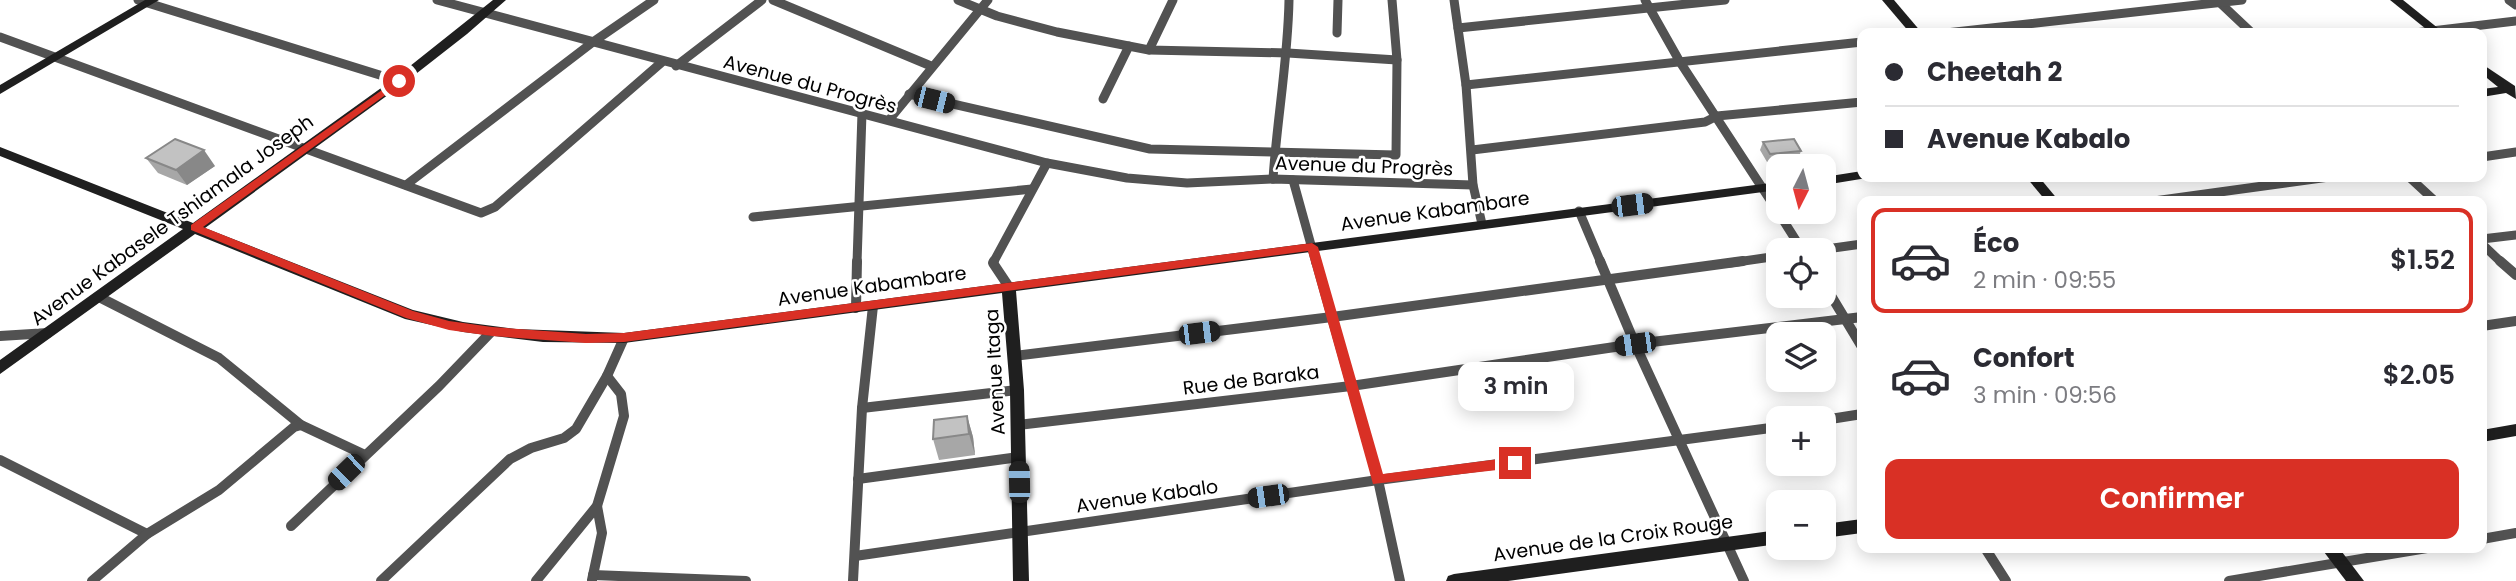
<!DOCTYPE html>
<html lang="fr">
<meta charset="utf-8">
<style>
body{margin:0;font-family:Poppins,sans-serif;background:#f2f2f3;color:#2b2b33;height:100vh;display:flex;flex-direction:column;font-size:26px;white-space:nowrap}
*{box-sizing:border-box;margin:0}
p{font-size:23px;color:#7c7c81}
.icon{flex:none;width:38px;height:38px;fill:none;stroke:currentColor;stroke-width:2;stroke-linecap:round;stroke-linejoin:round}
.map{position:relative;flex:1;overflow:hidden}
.side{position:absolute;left:1857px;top:196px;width:630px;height:357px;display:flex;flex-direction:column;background:#fff;border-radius:14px;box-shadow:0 4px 18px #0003}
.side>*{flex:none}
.top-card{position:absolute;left:1857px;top:28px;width:630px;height:154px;border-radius:14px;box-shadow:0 4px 18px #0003;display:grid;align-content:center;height:154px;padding:0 28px;background:#fff}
.needle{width:46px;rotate:186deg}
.buttons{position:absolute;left:1766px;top:154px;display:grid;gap:14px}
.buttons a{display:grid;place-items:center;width:70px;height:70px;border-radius:14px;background:#fff;box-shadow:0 4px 18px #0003;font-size:35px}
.end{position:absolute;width:32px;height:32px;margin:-16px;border:9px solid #d93025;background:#fff;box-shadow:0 0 0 4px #fff}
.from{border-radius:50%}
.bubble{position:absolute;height:49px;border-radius:14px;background:#fff;box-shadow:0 4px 18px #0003;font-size:23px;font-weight:600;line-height:49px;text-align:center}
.car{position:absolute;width:21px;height:42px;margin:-21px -10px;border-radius:9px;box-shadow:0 0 5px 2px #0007;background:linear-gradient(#222 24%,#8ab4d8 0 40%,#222 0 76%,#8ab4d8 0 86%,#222 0)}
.top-card b{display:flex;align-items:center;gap:24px;height:66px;font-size:26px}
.top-card b+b{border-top:2px solid #e1e1e2}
.top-card i{width:18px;height:18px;background:#2b2b33}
ul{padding:12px 0 0;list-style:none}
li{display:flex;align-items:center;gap:21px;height:105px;margin:0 14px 10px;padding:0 14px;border:4px solid transparent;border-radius:14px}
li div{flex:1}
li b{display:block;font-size:26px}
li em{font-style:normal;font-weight:600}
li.active{border-color:#d93025}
li>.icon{width:63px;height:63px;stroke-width:1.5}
.action{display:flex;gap:14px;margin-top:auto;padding:14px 28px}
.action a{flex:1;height:80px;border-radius:14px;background:#d93025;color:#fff;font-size:28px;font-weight:600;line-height:80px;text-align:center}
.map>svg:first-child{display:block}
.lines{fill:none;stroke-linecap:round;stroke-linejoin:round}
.street-far1{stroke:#525252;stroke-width:9}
.street{stroke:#525252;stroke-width:10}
.secondary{fill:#1f1f1f;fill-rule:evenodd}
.wall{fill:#a7a7a7}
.shaded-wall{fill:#888}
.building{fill:#c2c2c2;stroke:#888;stroke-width:2}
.route{fill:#d93025}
.labels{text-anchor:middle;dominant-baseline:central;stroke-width:5;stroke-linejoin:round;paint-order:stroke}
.street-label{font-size:19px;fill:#000;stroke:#fff}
</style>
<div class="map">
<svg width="2516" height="581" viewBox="0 0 2516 581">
<rect width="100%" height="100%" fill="#fff"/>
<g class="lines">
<!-- street-far1 -->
<g class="street-far1">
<path d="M138,0L399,81"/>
<path d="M437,0L1047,163L1127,178L1187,183L1273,179L1473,185"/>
<path d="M773,0L931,66"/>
<path d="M958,0L997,16L1057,32L1149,50L1288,53L1397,60"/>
<path d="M1454,0L1466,85L1473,185L1482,224"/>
<path d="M1645,0L1680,62L1778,212"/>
<path d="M2217,0L2252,33"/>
<path d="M2509,0L2516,5"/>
<path d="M1458,28L1725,0"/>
<path d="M1337,33L1338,0"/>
<path d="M1946,33L2242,0"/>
<path d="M2415,33L2516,21"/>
<path d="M0,37L481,213L495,207L662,62"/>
<path d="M1149,50L1173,0"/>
<path d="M676,66L762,0"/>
<path d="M1466,85L1862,42"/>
<path d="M909,94L1150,149L1396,155L1397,60L1392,0"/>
<path d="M1103,99L1129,46"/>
<path d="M889,120L988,0"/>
<path d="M1472,150L1705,122L1717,116L1862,102"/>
<path d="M2482,157L2516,152"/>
<path d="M2409,177L2435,201"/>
<path d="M1273,179C1277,119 1288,60 1289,0"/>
<path d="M1293,180L1316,263"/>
<path d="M406,185L593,42L654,0"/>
<path d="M2154,201L2329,177"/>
<path d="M1579,211L1601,263"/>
<path d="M1778,212L1802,250"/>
<path d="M753,217L1032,189"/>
<path d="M2482,239L2516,235"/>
<path d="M2482,244L2502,263"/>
<path d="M1819,250L1862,244"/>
<path d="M857,263L862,113"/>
<path d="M993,263L1047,163"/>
<path d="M1730,263L1778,256"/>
</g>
<!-- street -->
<g class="street">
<path d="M994,261L993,263L1009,287"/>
<path d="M1316,261L1378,480L1400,581"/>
<path d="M1600,261L1635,344L1744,581"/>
<path d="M2500,261L2516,275"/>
<path d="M1824,284L1862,347"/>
<path d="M99,297L219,358L301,425L365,455"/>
<path d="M856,308L857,261"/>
<path d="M2482,326L2516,321"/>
<path d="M0,336L48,333"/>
<path d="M1014,356L1332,317L1743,261"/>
<path d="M862,408L1017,390"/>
<path d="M1824,420L1862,414"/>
<path d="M1018,425L1351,386L1635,344L1862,317"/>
<path d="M0,460L147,534"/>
<path d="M858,479L1019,457"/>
<path d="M291,526L439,386L491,332"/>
<path d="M2482,539L2516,533"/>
<path d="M1985,548L2006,581"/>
<path d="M855,556L1378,480L1778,427"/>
<path d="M593,575L746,581"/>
<path d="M592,580L602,533L597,506"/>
<path d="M92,581L147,534L219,490L294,427L301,425"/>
<path d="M381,581L510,459L531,448L564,438L576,429L607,376L624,338"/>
<path d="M536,581L597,506L624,416L621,394L607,376"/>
<path d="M853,581L862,408L873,306"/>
<path d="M2229,581L2427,548"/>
</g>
<!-- secondary -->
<g class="secondary">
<path d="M145,0H159L0,94V85Z"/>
<path d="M493,0H506L467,34L403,84L205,228L413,310L463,322L516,329L624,333L1778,182V190L1016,291L1024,390L1029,581H1013L1010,390L1002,293L624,343L543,342L463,332L405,319L195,234L0,374V360L183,229L0,156V147L193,223L395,78Z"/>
<path d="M1882,0H1894L1922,33H1910Z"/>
<path d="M2390,0H2403L2444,33H2431Z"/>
<path d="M2482,64L2515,86L2516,99L2506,93L2482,97V89L2498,87L2482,74Z"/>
<path d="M1862,171V177L1867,178L1824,185V177Z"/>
<path d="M2026,177H2039L2059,201H2046Z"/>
<path d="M2516,424V436L2482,442V430Z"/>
<path d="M1862,519V533L1824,538V524Z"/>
<path d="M1778,530V544L1508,581H1446L1448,576L1454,574Z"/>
<path d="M2321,548H2339L2364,581H2346Z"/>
</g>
</g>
<!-- wall -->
<g class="wall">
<path d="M1763,142L1801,151L1798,159L1767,162L1760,150Z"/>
<path d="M146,158L215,166L187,185L158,173Z"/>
<path d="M967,416L973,437L975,455L939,460L933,439Z"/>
</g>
<!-- shaded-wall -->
<g class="shaded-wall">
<path d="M204,150L215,166L187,185L176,170Z"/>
<path d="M967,416L973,437L975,455L969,434Z"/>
</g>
<!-- building -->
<g class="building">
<path d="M175,139L204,150L176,170L146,158Z"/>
<path d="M1794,139L1801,151L1770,154L1763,142Z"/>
<path d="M967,416L969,434L933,439L934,420Z"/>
</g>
<!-- route -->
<path class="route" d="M399,78L404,81L402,83L203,227L413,311L449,321L492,327L586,334L624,333L1312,243L1318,247L1383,474L1515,457L1521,463L1515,468L1373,484L1308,251L624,342L586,343L492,336L449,330L406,318L191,230V225Z"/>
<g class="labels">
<!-- street labels -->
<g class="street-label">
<text transform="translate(810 84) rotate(15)">Avenue du Progrès</text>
<text transform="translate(1364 166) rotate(2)">Avenue du Progrès</text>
<text transform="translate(1435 211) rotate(-8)">Avenue Kabambare</text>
<text transform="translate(172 220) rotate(-36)">Avenue Kabasele Tshiamala Joseph</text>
<text transform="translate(872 286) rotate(-8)">Avenue Kabambare</text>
<text transform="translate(995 372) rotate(-93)">Avenue Itaga</text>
<text transform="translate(1251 380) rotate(-7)">Rue de Baraka</text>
<text transform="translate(1147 496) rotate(-8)">Avenue Kabalo</text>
<text transform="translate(1613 538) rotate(-8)">Avenue de la Croix Rouge</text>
</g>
</g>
</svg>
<div class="buttons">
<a><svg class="needle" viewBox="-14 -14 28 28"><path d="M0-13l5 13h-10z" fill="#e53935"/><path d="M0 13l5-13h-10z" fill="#7c7c81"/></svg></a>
<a><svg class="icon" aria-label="locate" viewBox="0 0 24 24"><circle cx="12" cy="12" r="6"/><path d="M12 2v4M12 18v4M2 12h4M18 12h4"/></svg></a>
<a><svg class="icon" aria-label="layers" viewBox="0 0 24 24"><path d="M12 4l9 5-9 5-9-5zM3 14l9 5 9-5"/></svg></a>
<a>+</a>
<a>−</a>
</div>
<i class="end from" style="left:399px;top:81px"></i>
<i class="end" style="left:1515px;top:463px"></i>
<div class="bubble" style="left:1458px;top:362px;width:116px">3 min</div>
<i class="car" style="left:934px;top:100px;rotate:104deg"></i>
<i class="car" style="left:1632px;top:205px;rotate:83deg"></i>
<i class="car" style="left:1199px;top:333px;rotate:83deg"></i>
<i class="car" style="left:1635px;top:344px;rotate:262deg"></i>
<i class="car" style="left:346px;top:472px;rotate:226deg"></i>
<i class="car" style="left:1019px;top:482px;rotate:359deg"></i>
<i class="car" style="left:1268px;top:496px;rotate:262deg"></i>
<div class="top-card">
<b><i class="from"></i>Cheetah 2</b>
<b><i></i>Avenue Kabalo</b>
</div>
<section class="side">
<ul>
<li class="active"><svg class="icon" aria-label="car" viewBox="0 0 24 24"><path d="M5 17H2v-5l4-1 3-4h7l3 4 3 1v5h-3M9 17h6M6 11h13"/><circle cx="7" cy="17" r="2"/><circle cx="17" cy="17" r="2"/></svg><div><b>Éco</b><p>2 min · 09:55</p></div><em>$1.52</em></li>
<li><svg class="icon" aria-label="car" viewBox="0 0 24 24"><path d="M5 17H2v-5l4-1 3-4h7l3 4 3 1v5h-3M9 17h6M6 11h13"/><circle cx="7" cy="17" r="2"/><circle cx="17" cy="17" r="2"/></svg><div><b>Confort</b><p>3 min · 09:56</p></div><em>$2.05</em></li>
</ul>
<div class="action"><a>Confirmer</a></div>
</section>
</div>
